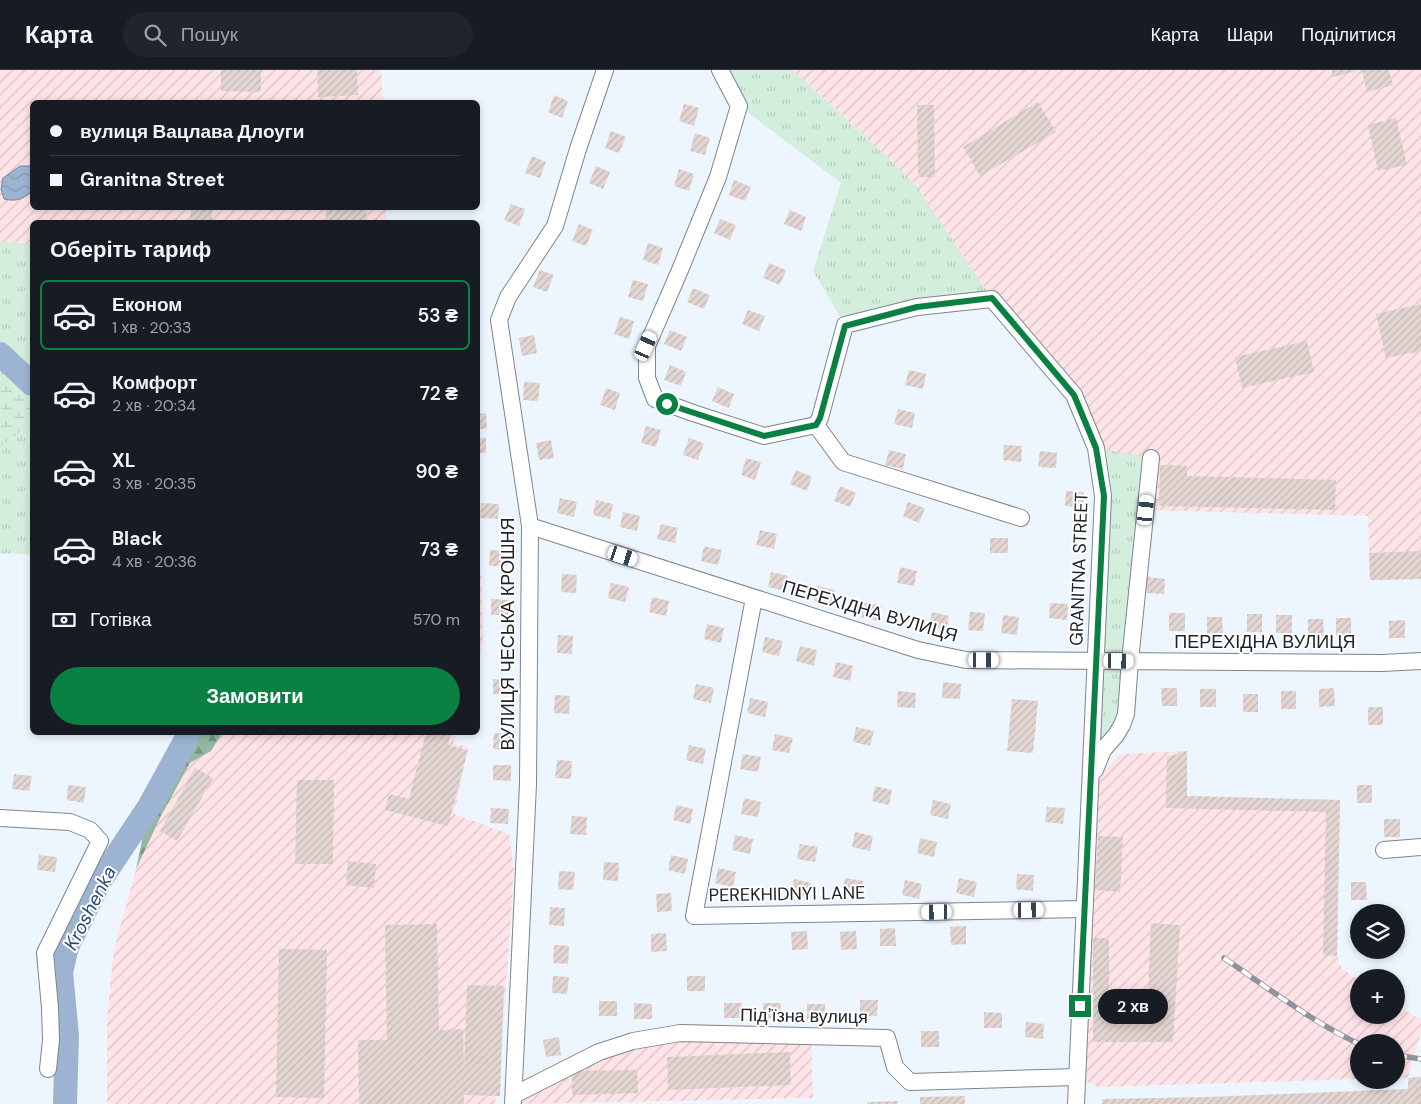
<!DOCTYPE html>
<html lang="uk">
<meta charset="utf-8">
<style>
body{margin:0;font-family:"DM Sans",sans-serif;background:#20242c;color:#f1f3f6;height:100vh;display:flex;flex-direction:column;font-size:19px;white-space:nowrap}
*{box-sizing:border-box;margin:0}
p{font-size:16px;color:#9ea1a6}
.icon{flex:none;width:28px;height:28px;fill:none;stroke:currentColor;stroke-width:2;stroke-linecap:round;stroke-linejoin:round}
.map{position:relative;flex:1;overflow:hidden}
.details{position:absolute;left:30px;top:150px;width:450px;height:515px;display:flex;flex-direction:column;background:#171b24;border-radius:8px;box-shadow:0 2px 8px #0003}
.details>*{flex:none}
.hud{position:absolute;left:30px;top:30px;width:450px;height:110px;border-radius:8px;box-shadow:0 2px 8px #0003;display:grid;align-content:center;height:110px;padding:0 20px;background:#171b24}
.fabs{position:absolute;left:1350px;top:834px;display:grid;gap:10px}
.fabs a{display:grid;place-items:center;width:55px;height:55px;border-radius:50%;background:#171b24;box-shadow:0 2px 8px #0003;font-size:25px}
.end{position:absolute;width:22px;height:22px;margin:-11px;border:6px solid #0b8043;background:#fff;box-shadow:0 0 0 2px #fff}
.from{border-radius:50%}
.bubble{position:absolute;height:35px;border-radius:18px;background:#171b24;box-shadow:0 2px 8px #0003;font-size:16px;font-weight:600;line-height:35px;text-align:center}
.car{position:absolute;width:15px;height:30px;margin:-15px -8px;border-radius:6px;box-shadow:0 0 4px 1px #0007;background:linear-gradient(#fff 24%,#345 0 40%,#fff 0 76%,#345 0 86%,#fff 0)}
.hud b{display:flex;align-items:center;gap:18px;height:48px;font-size:19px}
.hud b+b{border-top:1px solid #363941}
.hud i{width:12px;height:12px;background:#f1f3f6}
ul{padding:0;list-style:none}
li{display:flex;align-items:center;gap:15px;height:70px;margin:0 10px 8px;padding:0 10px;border:2px solid transparent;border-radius:8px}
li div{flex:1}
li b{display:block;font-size:19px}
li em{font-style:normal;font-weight:600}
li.selected{border-color:#0b8043}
li>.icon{width:45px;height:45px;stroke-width:1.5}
h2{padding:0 20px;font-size:22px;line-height:60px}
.pay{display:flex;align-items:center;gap:12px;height:55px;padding:0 20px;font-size:19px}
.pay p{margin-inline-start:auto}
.button{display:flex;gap:10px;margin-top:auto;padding:10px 20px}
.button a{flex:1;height:58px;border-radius:30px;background:#0b8043;color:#fff;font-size:20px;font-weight:600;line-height:58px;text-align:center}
header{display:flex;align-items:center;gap:30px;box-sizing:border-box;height:70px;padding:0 25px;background:#171b24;border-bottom:1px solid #363941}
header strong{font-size:24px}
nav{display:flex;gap:28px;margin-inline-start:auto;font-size:18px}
.search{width:350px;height:45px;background:#20242c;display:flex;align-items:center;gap:12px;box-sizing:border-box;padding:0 18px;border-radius:28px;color:#9ea1a6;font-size:19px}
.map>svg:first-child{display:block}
.industrial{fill:url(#industrial-furrows)}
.grass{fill:url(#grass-tufts)}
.forest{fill:url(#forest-firs)}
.wetland{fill:url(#wetland-marsh)}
.water{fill:url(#water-waves);stroke:#77889e}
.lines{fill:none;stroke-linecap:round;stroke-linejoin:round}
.river{stroke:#9cb4d1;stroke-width:24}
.building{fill:url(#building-hatch)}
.minor-casing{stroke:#7d858d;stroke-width:18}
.minor{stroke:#fff;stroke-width:16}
.rail-casing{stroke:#8e949b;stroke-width:5.5}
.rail{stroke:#fff;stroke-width:4;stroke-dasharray:11;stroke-linecap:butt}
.route{stroke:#0b8043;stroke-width:6}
.labels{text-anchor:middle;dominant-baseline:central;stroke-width:4;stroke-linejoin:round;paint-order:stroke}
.street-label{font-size:18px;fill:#202326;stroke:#fff}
.water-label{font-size:19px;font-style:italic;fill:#284b74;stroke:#fff}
</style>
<header>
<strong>Карта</strong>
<div class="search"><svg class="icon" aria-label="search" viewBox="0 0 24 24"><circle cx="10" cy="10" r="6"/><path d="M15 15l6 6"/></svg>Пошук</div>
<nav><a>Карта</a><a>Шари</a><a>Поділитися</a></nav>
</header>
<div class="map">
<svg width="1421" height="1034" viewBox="0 0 1421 1034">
<defs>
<pattern id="industrial-furrows" width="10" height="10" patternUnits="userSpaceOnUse" patternTransform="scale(1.25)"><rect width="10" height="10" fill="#fee3e7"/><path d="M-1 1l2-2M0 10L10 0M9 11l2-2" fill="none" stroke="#d9c2c6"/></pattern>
<pattern id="grass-tufts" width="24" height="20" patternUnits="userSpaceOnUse" patternTransform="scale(1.25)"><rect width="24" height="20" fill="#d3eedd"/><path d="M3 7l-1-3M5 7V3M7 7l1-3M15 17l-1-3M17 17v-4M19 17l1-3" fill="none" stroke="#b5ccbe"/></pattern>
<pattern id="forest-firs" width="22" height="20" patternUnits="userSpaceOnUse" patternTransform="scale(1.25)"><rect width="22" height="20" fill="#95b8a2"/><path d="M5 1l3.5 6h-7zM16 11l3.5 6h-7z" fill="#799584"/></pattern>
<pattern id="wetland-marsh" width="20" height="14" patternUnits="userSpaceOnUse" patternTransform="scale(1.25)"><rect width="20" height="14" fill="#d3eedd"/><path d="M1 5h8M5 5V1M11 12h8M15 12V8" fill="none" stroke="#b5ccbe"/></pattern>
<pattern id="water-waves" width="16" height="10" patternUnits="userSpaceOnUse" patternTransform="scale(1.25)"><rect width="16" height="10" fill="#9cb4d1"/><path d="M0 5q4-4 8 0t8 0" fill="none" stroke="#869ab3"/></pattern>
<pattern id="building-hatch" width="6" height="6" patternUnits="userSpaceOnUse" patternTransform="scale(1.25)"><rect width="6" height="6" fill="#e3d6d2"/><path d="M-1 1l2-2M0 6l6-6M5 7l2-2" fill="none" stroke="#c2b7b4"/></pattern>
</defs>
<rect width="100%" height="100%" fill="#edf6ff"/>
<!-- industrial -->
<g class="industrial">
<path d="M0,0H381L383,32H32V138H387L385,152H32V174L0,171Z"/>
<path d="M792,0H1421V509L1370,510L1368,446L1146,440L1096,378L1074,325L992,229L915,114L834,37Z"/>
<path d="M478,504H481L483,573L478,592Z"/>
<path d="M222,663H456L453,673L468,677L454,744L509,764L514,799L506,919L495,1034H107V948L114,879L136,799L161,746L190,693L211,681Z"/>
<path d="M1187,681V726L1340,730L1337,886L1342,899L1359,910V945H1396V934L1421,950V962L1408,1007H1421L1408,1019V1008H1396V972H1359V1009L1098,1017L1077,1007L1090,716L1120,684Z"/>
<path d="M811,966L813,1028L513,1034L633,971Z"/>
</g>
<!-- grass -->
<g class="grass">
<path d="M720,0H792L834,37L915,114L992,229L845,255L813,201L841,113L739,36Z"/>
<path d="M0,171L32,174V485L13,483L0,484Z"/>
<path d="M1096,378L1151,388L1126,644L1092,676Z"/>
</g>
<!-- forest -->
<path class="forest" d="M190,663H222L211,681L190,693L161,746L136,799L149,737Z"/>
<!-- wetland -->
<path class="wetland" d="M0,284L32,314V351L16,365L0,376Z"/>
<!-- water -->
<path class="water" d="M20,96H32V122C22,129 17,132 4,129L1,119L3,108Z"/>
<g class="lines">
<!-- river -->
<g class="river">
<path d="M0,284L32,314"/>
<path d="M65,1034L67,966L61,902L67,877L101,809L149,737L190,662"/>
</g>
</g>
<!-- building -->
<g class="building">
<path d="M221,0H261V22L221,21Z"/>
<path d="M317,0H357L358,25L318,27Z"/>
<path d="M1331,0H1356V1L1333,7Z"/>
<path d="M1362,0H1389L1393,15L1367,22Z"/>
<path d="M554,25L568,31L562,48L548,42Z"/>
<path d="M1038,32L1056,62L980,106L963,77Z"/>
<path d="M684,34L699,38L694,56L679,51Z"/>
<path d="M917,35H934L935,107H918Z"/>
<path d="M1396,48L1407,95L1378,101L1368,55Z"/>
<path d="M611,61L626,67L619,83L605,78Z"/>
<path d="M695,63L710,68L705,85L690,81Z"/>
<path d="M532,86L546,92L540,108L525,103Z"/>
<path d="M596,96L610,102L603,119L589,113Z"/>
<path d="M679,99L694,104L689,121L674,116Z"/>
<path d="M734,110L751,117L745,131L729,125Z"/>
<path d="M511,134L525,139L519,156L504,150Z"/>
<path d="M191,138H212V152H190Z"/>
<path d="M326,138H366L367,152H326Z"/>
<path d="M790,140L806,147L801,161L784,154Z"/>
<path d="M720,149L736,155L730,170L714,163Z"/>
<path d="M579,154L593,160L586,176L572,171Z"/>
<path d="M648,173L663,178L658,195L643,190Z"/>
<path d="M769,193L786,200L780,215L763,208Z"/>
<path d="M540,200L554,205L547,222L533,217Z"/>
<path d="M633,210L648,214L643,231L628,227Z"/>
<path d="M693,218L710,225L704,239L687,232Z"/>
<path d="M1421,234V281L1386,288L1376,244Z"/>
<path d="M748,240L765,246L759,261L742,254Z"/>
<path d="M620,247L634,251L629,269L614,264Z"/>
<path d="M670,260L687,267L681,281L664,274Z"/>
<path d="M534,265L537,283L522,286L519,268Z"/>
<path d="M1307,271L1314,302L1242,318L1235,287Z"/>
<path d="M670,295L686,302L681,316L664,310Z"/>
<path d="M909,300L926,304L923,319L905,315Z"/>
<path d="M524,312L540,313L538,331L523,330Z"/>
<path d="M718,317L734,324L729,338L712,331Z"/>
<path d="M606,318L620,323L615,340L600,335Z"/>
<path d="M898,339L915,343L912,358L894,354Z"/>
<path d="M486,343L487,359H478V344Z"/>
<path d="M646,356L661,360L656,377L641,373Z"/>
<rect x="478" y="368" width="8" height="15"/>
<path d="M689,368L704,373L698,390L683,385Z"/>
<path d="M551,370L554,388L539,390L536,373Z"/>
<path d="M1004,375L1022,376L1021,392L1003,390Z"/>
<path d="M889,380L906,384L903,399L885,395Z"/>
<path d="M1040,381L1057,383L1056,398L1038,397Z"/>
<path d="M746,388L761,392L755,410L741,405Z"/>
<path d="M1160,395L1187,396V406L1336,410L1335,440L1159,436Z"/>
<path d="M796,400L812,407L807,421L790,414Z"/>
<path d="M840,416L856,423L850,437L834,431Z"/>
<path d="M1066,421L1084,422L1083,437L1065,436Z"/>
<path d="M560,428L577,432L574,447L557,443Z"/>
<path d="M596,430L613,434L610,449L593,445Z"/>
<path d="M908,432L925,438L919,453L903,446Z"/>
<path d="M481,433L499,434L498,449L480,448Z"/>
<path d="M623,442L640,446L637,461L620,457Z"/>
<path d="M661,454L678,458L675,473L657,469Z"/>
<path d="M760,460L777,464L774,479L756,475Z"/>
<rect x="990" y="468" width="18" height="15"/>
<path d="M704,476L722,480L718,495L701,491Z"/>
<path d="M490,480L508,481L507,496H489Z"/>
<path d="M1421,481V509L1370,510L1369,483Z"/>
<path d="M900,497L917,501L914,516L897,513Z"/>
<path d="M771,502L788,506L785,521L768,517Z"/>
<path d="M562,504L577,505L576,523L561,522Z"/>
<path d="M1147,507L1165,509L1164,524L1146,523Z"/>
<path d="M611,513L629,517L625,532L608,528Z"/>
<path d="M817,516L835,520L831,535L814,531Z"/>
<path d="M652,527L669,531L666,546L649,542Z"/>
<path d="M491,529L509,530V545H491Z"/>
<path d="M864,532L882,536L878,551L861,547Z"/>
<path d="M1050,533L1068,534L1067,550L1049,548Z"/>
<path d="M932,542L949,546L946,561L929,557Z"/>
<path d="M970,542L985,543L983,561L968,560Z"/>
<rect x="1169" y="543" width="16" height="18"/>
<rect x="1247" y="544" width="15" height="18"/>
<path d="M1003,545L1019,547L1017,565L1001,563Z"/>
<rect x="1276" y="545" width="16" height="18"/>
<path d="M1207,547H1222L1223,565H1207Z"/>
<rect x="1336" y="548" width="15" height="18"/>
<path d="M1308,549H1323L1324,567H1308Z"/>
<path d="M1405,550V568H1389V551Z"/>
<path d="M707,554L724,558L721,573L704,569Z"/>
<path d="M558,565L573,566L572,584L557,583Z"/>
<path d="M765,567L783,571L779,586L762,582Z"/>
<path d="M800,576L817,580L814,596L796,591Z"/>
<path d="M836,592L853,596L850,611L833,607Z"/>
<path d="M493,609L511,610V625L493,624Z"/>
<path d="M943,612L961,614L960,629L942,628Z"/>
<path d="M696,614L714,618L711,633L693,629Z"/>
<path d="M1161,618H1177V636H1162Z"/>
<path d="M1334,618L1335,636L1319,637V619Z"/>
<rect x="1200" y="619" width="16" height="18"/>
<path d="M898,621L916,623L915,638L897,637Z"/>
<rect x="1281" y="621" width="15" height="18"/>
<rect x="1243" y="624" width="15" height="18"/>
<path d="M555,625L570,626L569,644L554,643Z"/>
<path d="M750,628L768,632L765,647L747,643Z"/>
<path d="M1012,629L1038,631L1033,683L1007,681Z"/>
<rect x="1368" y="637" width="15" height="18"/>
<path d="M856,657L874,661L870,676L853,672Z"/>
<path d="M426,662H451L448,675L468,680L448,756L385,740L389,724L409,729Z"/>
<path d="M494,663L511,664V680L493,679Z"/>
<path d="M775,664L793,668L789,683L772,680Z"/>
<path d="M689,675L706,679L703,694L686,690Z"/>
<path d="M1187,681V726L1340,730L1337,886L1323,885L1326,742L1166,738L1167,687Z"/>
<path d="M743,684L761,687L758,702L740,699Z"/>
<path d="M557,690L572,691L571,709L555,708Z"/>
<path d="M493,695H511V711L493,710Z"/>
<path d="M195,698L213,708L177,771L160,761Z"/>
<path d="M14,704L32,706L29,721L12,719Z"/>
<path d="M297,710H334L333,794H295Z"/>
<path d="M68,715L86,717L84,733L67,730Z"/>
<rect x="1357" y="715" width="15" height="18"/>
<path d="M875,716L892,720L889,735L872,731Z"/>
<path d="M744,728L761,732L758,747L741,744Z"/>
<path d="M933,730L951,734L948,749L930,745Z"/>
<path d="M676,735L693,739L690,754L673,750Z"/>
<path d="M1047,737L1065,738L1063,754L1045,752Z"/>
<path d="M491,738L509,739L508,754L490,753Z"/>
<path d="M572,746L587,747L586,765L570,764Z"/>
<rect x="1384" y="749" width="16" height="18"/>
<path d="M855,762L873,766L870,781L852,777Z"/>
<path d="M735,765L753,769L750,784L732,780Z"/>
<path d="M1098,766L1123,767L1120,822L1095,820Z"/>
<path d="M920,768L937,772L934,787L917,783Z"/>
<path d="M800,774L818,777L815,792L797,789Z"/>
<path d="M39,785L57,787L55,802L37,800Z"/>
<path d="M671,785L688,789L685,804L668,800Z"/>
<path d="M348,791L376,794L374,818L346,815Z"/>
<path d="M604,792L619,793L618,811L603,810Z"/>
<path d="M718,798L736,802L733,817L715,813Z"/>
<path d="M559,801L575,802L573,820L558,819Z"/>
<path d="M1017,804L1034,805L1033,821L1016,819Z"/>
<path d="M845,808L863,811L860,827L842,823Z"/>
<path d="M959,808L977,812L974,827L956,823Z"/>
<path d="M794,809L811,813L808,828L791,824Z"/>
<path d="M905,810L922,814L919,829L902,825Z"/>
<path d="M1351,812H1366L1367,830H1351Z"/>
<path d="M671,823L672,841L657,842L656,824Z"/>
<path d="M550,837L565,838L564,856L549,855Z"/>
<path d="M1151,853L1180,855L1173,972H1093V868H1109V952H1147Z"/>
<path d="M437,854L439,960L463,959L464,1000L467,915L504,916L500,1026L464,1025V1034H359L358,970H387L385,855Z"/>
<path d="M966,856V874L951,875L950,857Z"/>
<path d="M895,858L896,876H880V859Z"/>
<path d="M807,861L808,879L792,880L791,862Z"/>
<path d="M856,861L857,879L841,880L840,862Z"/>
<path d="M666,863L667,881L651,882V864Z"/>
<path d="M554,875L569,876L568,894L553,893Z"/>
<path d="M279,879L327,880L324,1028L276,1027Z"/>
<path d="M553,906L569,907L567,924L552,923Z"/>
<rect x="687" y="906" width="18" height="15"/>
<path d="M860,930H878L877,946H860Z"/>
<rect x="599" y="931" width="18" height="15"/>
<path d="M634,933L652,934V949H634Z"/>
<rect x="724" y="933" width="18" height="15"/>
<path d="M763,933H781L780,948H763Z"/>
<rect x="807" y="934" width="18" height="15"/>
<path d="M984,942L1002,943V958H984Z"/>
<path d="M1026,952L1044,954L1043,969L1025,967Z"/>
<rect x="921" y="961" width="18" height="16"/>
<path d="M559,967L561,985L546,987L543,970Z"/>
<path d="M790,982L791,1015L668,1020L667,987Z"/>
<path d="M637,1000L638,1023L572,1025V1001Z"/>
<path d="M1421,1007V1034H1102V1029L1206,1027L1408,1019V1008Z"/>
<path d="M965,1026V1034H920V1027Z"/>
<path d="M898,1031V1034H867V1032Z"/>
</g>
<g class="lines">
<!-- minor casing -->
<g class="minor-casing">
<g id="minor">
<path d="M720,0L739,36L718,107L680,200L647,276V308L655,329L693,343L764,366L816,355L843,392L1021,448"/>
<path d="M816,355L820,348L845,255L917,237L992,229L1074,325L1096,378L1103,426L1076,1034"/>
<path d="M530,456L918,580L966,590L1382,593L1421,591"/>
<path d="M754,528L694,846L1084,839"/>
<path d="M1095,700L1103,680L1116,665L1122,655L1126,644L1130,591L1151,388"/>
<path d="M0,748L70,752L90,760L100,771L45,883L50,938L51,970L48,999"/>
<path d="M1384,780L1421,777"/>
<path d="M514,1025L599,982L633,971L680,963L887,968L895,997L910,1012L1077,1007"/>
<path d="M513,1034L528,714L530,456L499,250L508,227L555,156L578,79L605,0"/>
</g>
</g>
<!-- minor -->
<use href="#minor" class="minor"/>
<!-- rail casing -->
<g class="rail-casing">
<g id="rail">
<path d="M1224,888C1268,918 1311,951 1359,974"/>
<path d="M1396,985L1421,989"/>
</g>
</g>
<!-- rail -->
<use href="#rail" class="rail"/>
</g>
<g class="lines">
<!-- route -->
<path class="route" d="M667,334L764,366L816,355L820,348L845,256L917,237L992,228L1074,325L1096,378L1104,426L1080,936"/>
</g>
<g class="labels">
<!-- street labels -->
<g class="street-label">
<text transform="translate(1079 499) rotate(-88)">GRANITNA STREET</text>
<text transform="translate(870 541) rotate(16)">ПЕРЕХІДНА ВУЛИЦЯ</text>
<text transform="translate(508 564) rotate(-90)">ВУЛИЦЯ ЧЕСЬКА КРОШНЯ</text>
<text x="1265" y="572">ПЕРЕХІДНА ВУЛИЦЯ</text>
<text transform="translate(787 824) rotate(-1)">PEREKHIDNYI LANE</text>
<text transform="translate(804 946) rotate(1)">Підʼїзна вулиця</text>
</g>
<!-- water labels -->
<g class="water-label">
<text transform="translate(90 838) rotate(-63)">Kroshenka</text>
</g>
</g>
</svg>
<div class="fabs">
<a><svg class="icon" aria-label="layers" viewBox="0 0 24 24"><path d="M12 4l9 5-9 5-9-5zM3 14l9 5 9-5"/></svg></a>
<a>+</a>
<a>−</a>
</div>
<i class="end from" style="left:667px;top:334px"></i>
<i class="end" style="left:1080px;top:936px"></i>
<div class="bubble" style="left:1098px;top:919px;width:70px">2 хв</div>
<i class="car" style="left:646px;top:276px;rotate:24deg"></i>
<i class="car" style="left:1146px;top:440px;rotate:6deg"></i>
<i class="car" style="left:623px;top:486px;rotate:108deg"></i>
<i class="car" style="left:984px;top:590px;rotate:90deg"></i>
<i class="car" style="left:1119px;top:591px;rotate:91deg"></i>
<i class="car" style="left:1029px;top:840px;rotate:89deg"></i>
<i class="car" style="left:937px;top:842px;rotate:269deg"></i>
<div class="hud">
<b><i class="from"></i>вулиця Вацлава Длоуги</b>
<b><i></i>Granitna Street</b>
</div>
<section class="details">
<h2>Оберіть тариф</h2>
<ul>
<li class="selected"><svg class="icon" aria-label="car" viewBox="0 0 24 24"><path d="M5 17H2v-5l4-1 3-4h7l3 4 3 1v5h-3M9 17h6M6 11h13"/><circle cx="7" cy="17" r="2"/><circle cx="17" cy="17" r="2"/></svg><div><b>Економ</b><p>1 хв · 20:33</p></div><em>53 ₴</em></li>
<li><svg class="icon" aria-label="car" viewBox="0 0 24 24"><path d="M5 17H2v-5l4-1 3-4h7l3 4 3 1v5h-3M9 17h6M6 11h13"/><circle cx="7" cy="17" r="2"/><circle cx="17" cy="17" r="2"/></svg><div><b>Комфорт</b><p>2 хв · 20:34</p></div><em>72 ₴</em></li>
<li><svg class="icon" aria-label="car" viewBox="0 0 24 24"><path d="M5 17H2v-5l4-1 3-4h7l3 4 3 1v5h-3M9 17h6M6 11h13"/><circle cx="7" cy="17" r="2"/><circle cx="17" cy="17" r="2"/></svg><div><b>XL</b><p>3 хв · 20:35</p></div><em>90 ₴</em></li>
<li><svg class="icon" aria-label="car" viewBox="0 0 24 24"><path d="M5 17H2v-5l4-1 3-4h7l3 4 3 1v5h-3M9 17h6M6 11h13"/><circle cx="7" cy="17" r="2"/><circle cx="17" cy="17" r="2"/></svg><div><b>Black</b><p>4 хв · 20:36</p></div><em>73 ₴</em></li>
</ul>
<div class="pay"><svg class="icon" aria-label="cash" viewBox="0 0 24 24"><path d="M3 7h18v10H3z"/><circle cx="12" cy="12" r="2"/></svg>Готівка<p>570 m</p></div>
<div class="button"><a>Замовити</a></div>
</section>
</div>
